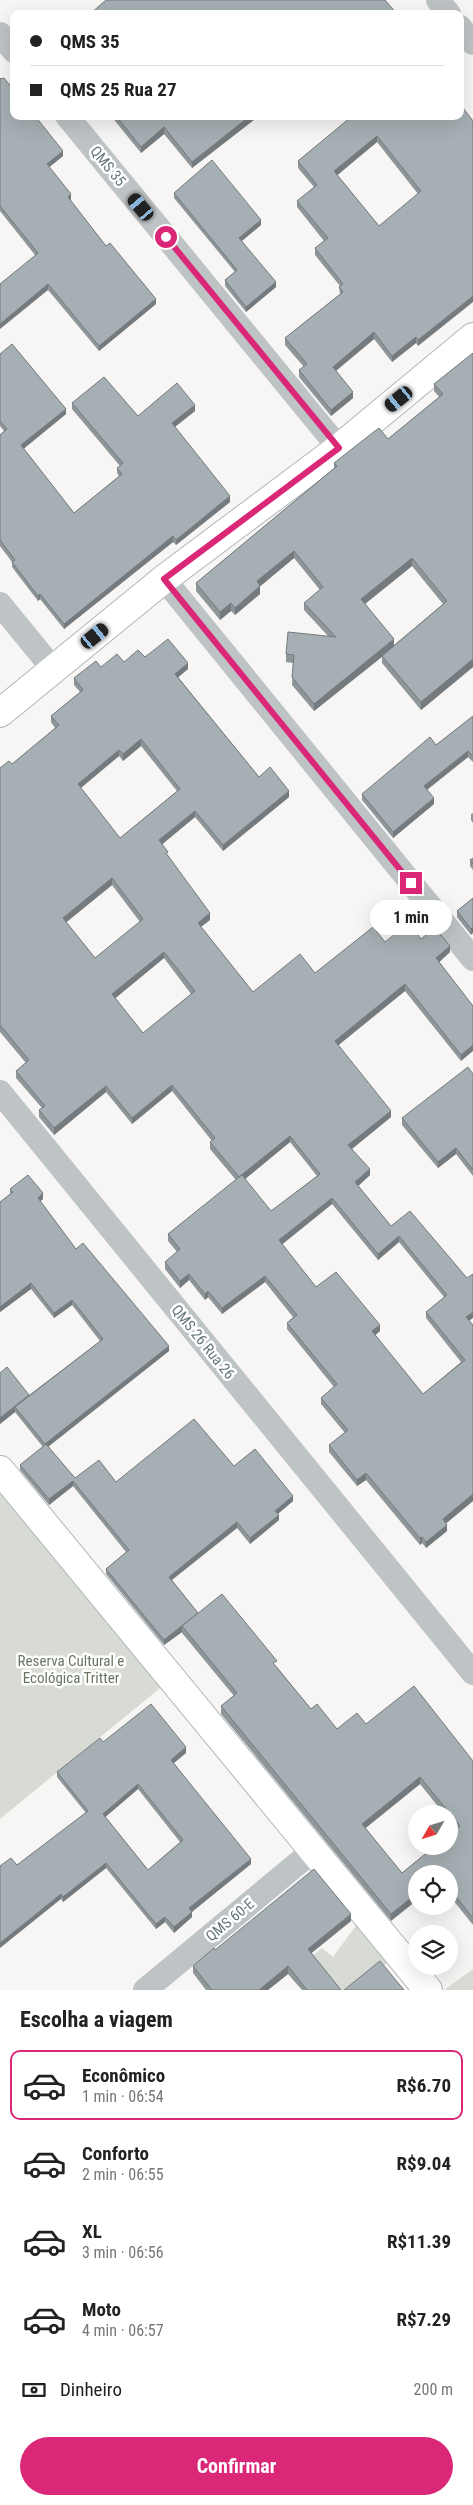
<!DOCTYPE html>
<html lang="pt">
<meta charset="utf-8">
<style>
body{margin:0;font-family:"Roboto Condensed",sans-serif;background:#f2f2f2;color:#222;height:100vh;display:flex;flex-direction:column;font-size:19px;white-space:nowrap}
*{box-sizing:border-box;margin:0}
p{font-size:16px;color:#767676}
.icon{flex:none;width:28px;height:28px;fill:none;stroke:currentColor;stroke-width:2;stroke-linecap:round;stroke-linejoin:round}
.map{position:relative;height:1990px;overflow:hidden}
.drawer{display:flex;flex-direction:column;background:#fff;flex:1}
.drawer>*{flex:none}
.banner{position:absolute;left:10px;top:10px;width:454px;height:110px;border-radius:10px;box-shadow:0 5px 20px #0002;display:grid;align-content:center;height:110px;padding:0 20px;background:#fff}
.needle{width:32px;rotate:231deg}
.buttons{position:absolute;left:408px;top:1805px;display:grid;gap:10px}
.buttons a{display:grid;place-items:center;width:50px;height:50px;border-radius:50%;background:#fff;box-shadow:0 5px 20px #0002;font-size:25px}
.end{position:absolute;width:22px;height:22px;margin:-11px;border:6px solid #db2777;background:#fff;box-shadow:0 0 0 2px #fff}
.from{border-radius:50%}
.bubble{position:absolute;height:35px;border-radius:18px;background:#fff;box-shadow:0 5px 20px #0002;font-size:16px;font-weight:700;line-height:35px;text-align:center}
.car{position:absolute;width:15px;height:30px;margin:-15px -8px;border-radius:6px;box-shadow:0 0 4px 1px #0007;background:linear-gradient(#222 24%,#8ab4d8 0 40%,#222 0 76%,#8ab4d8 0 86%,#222 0)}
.banner b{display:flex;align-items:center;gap:18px;height:48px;font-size:19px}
.banner b+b{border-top:1px solid #e0e0e0}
.banner i{width:12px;height:12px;background:#222}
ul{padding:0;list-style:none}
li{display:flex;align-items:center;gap:15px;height:70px;margin:0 10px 8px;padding:0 10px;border:2px solid transparent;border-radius:10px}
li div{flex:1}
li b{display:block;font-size:19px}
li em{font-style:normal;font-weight:700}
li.selected{border-color:#db2777}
li>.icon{width:45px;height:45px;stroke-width:1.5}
h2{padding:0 20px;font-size:22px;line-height:60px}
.pay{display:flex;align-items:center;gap:12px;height:55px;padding:0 20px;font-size:19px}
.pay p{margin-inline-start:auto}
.primary-button{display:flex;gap:10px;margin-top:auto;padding:10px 20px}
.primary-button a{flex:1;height:58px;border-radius:30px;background:#db2777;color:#fff;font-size:20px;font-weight:700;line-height:58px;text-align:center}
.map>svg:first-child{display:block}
.green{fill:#d8dbd3}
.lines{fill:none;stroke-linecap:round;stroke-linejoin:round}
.secondary-casing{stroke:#b0b7ba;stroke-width:30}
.street{stroke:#bec3c5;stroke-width:24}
.secondary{stroke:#fff;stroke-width:28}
.wall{fill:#8f969a;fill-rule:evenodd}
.shaded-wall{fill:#747a7d}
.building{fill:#a6afb3;stroke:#747a7d;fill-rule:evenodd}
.route{stroke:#db2777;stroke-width:6}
.labels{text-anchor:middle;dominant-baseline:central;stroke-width:5;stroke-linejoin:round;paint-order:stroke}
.street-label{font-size:15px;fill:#64767d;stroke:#fff}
.park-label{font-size:15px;fill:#697662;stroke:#fff}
</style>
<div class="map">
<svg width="473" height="1990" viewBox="0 0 473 1990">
<rect width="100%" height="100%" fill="#f7f6f4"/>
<!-- green -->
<g class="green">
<path d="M0,1474L170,1680L0,1819Z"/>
<path d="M360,1920L391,1960L355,1990H308L295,1969L322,1948L333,1957Z"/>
<path d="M473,1969V1990H444Z"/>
</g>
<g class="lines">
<!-- secondary casing -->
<g class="secondary-casing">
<g id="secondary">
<path d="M0,713L164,579L339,448L473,337"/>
<path d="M0,1470L428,1990"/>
</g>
</g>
<!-- street -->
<g class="street">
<path d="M438,0L449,14"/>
<path d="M460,27L473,43"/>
<path d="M0,34L14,51"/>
<path d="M67,116L339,448"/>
<path d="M164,579L473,959"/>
<path d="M0,604L53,669"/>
<path d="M0,1092L473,1673"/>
<path d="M145,1990L314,1850"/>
</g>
<!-- secondary -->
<use href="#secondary" class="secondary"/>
</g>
<!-- wall -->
<g class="wall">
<path d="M0,78L63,156L49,167L71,199L70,200L106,246L156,304L99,351L48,290L35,255L0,211Z"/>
<path d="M111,116H259L192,168L164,134L141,153Z"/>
<path d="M345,116H460L418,346L416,343L392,362L374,339L336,371L353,398L331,416L299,377V370L304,367L285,345V338L340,294L339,287L340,286L315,255V248L324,241L297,207V201L314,187L298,168V161L348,120ZM377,142L418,194L379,226L337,175Z"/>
<path d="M174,193L261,225L242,241L276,287L246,312L225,286V280L235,272L174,198Z"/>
<path d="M473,353V667L421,710L382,663V657L314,711L292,685L293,663L286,662V654L328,636L304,610V603L320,590L294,558L260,586V594L235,615L231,611L220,620L196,591V583L334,468V463L388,439L439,397L434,391V384ZM412,566L443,604L394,645L365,604Z"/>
<path d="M0,354L66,414L23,449L74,513L119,476L117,473V468L120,466L72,409V403L138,416L195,411L175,427L230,502L176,545L173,542L64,629L40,599L38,601L12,567V562L0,546V435L4,431L0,426Z"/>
<path d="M145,657L188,669L178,677L259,777L289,797L223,851L195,817L162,844L168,856L210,920L201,927L253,992L315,973L385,942L421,939L450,952L439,962L473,1006L461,1061L405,991L338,1045L391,1117L352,1149L370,1175L358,1186L473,1325V1501L446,1523L447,1531L426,1548L422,1543L420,1545L366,1480L357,1486L329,1452V1445L345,1433L321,1404V1398L334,1387L287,1329V1323L293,1317L265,1282L222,1314L208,1297L205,1300L189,1280L180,1288L165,1269V1262L177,1252L168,1241V1234L236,1180L210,1149V1142L212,1141L172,1091L132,1124L106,1092L54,1135L39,1117V1110L42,1108L16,1078V1071L26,1063L0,1032V768L12,764L55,728L51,722V716L80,692L74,685V678L101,667ZM141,746L177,791L120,838L81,788L119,756L123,761ZM112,885L140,922L95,958L66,922ZM164,958L191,994L143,1033L115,998ZM290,1142L317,1176L271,1211L245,1179ZM332,1204L378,1260L399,1242L444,1297L426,1312V1318L461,1362L423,1394L375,1335L380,1331L316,1287L282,1244Z"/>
<path d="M473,716V762L468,757L427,790L434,804L393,838L362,800V794L436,745Z"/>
<path d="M473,813V823L471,820V814Z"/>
<path d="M473,858V870L470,866V860Z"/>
<path d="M473,898L471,935L457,917V911Z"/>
<path d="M473,1074V1176L456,1154L438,1168L402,1125V1118Z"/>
<path d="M10,1189L43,1199L40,1201L76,1249L169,1351L48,1447L75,1478L116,1482L234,1466L293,1501L278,1514L279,1520L250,1544L237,1528L172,1580L198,1613L277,1667L311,1709L337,1729L366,1724L473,1761V1925L449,1895V1874H416L391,1921L221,1714V1706L234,1696L182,1633V1632L164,1645L106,1574V1569L126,1552L73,1486L49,1505L20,1470V1465L43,1447L15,1412L0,1424V1373L29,1395L100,1341L72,1305L54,1318L31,1289L0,1312V1202L10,1194ZM420,1784L444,1814H449V1820L456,1829L402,1873L365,1828Z"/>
<path d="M103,1742L186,1753L174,1763L251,1864L192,1912V1917L174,1933L165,1922L156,1929L106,1868L63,1902L61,1899L17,1865L86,1813L57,1777V1772ZM138,1789L180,1842L148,1870L105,1817Z"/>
<path d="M351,1921L311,1953L341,1990H302L288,1974L268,1990H206L193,1973V1966L215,1950Z"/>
</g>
<!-- shaded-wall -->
<g class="shaded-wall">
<path d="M250,116H259L192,168V162Z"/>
<path d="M164,127V134L141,153V147Z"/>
<path d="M377,136V142L334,178V171Z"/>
<path d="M63,151V156L47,169V164Z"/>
<path d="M71,194V199L68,202V197Z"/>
<path d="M261,220V225L239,243V238Z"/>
<path d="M276,282V287L246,312V307Z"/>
<path d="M48,284V290L0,329V324Z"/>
<path d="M473,296V302L418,346V340Z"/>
<path d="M156,299V304L99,351V346Z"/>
<path d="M374,332V339L333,373V367Z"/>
<path d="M416,337V343L392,362V356Z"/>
<path d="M353,392V398L331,416V410Z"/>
<path d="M195,405V411L172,429V423Z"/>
<path d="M66,409V414L21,451V445Z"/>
<path d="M230,496V502L176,545V540Z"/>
<path d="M173,536V542L64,629V624Z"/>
<path d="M294,551V558L257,589V581Z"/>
<path d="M412,558V566L361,607V599Z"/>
<path d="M260,586V594L235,615V608Z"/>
<path d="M40,594V599L38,601V596Z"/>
<path d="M231,603V611L220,620V612Z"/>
<path d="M394,639V647L314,711V704Z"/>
<path d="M473,659V667L421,710V702Z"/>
<path d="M188,663V669L175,680V674Z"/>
<path d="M141,739V746L123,761V754Z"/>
<path d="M119,750V756L78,790V784Z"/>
<path d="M468,751V757L424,792V786Z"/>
<path d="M289,791V797L223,851V845Z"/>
<path d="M434,798V804L393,838V832Z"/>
<path d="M195,811V817L159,847V840Z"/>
<path d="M112,878V885L63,925V918Z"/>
<path d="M210,913V920L198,929V923Z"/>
<path d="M473,927V933L471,935V929Z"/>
<path d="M450,946V952L436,965V958Z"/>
<path d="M164,952V958L112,1001V994Z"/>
<path d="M405,984V991L335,1048V1041Z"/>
<path d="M473,1045V1051L461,1061V1055Z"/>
<path d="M172,1085V1091L132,1124V1118Z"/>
<path d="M106,1086V1092L54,1135V1128Z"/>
<path d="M391,1111V1117L348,1152V1145Z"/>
<path d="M290,1136V1142L239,1184V1177Z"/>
<path d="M456,1148V1154L438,1168V1162Z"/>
<path d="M370,1169V1175L355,1189V1182Z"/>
<path d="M43,1193V1199L38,1203V1198Z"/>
<path d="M332,1198V1204L279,1247V1240Z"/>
<path d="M399,1236V1242L378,1260V1254Z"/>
<path d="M189,1274V1280L180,1288V1281Z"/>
<path d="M265,1276V1282L222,1314V1308Z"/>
<path d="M31,1283V1289L0,1312V1307Z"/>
<path d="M208,1291V1297L205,1300V1294Z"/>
<path d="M72,1300V1305L54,1318V1313Z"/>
<path d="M473,1312V1318L466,1323V1317Z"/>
<path d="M380,1325V1331L372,1338V1331Z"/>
<path d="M169,1346V1351L45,1449V1444Z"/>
<path d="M15,1407V1412L0,1424V1418Z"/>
<path d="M366,1473V1480L357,1486V1480Z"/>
<path d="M73,1481V1486L49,1505V1499Z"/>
<path d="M473,1494V1501L443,1526V1519Z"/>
<path d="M293,1496V1501L275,1516V1511Z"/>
<path d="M279,1515V1520L250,1544V1538Z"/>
<path d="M237,1522V1528L169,1582V1577Z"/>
<path d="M447,1525V1531L426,1548V1542Z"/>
<path d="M422,1537V1543L420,1545V1538Z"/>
<path d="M182,1626V1632L164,1645V1640Z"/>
<path d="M186,1747V1753L171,1765V1760Z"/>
<path d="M420,1777V1784L362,1831V1824Z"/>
<path d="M138,1784V1789L103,1819V1814Z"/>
<path d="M251,1859V1864L189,1914V1908Z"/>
<path d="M106,1863V1868L63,1902V1897Z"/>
<path d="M61,1894V1899L0,1948V1943Z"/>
<path d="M416,1894V1901L391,1921V1914Z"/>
<path d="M192,1912V1917L174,1933V1927Z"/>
<path d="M351,1914V1921L308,1956V1949Z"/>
<path d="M165,1917V1922L156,1929V1924Z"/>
<path d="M288,1966V1974L268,1990H259Z"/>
</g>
<!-- building -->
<g class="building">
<path d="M106,0H385L397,14H90Z"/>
<path d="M0,78L1,79L4,78L14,90V116H35L63,151L47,164L71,194L68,197L106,246L110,243L156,299L99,346L48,284L0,324V284L38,253L0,206Z"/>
<path d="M460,104L473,121V296L418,340L416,337L392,356L374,332L333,367L353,392L331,410L299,370L307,364L285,338L343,292L339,287L343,284L315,248L328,238L297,201L317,185L298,161L351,117L350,116H460ZM377,136L421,191L379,226L334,171Z"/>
<path d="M116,116H250L192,162L164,127L141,147Z"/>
<path d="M212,160L261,220L239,238L276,282L246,307L225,280L237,270L174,193Z"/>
<path d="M12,344L66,409L21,445L74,513L122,474L117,468L123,463L72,403L104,377L138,416L177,383L195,405L172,423L230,496L176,540L173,536L64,624L40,594L38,596L12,562L15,560L0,540V435L7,429L0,421V354Z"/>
<path d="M473,353V659L421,702L382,656L447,601L412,558L361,599L394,639L314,704L292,677L294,655L286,654L288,632L336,637L304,603L323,587L294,551L257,581L260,586L235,608L231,603L220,612L196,583L337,466L334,463L371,434L379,428L388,439L443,394L434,384Z"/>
<path d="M168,639L188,663L175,674L259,777L270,767L289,791L223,845L195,811L159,840L168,852L166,853L210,913L198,923L253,992L300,954L315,973L373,927L385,942L409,923L421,939L435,928L450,946L436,958L473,1006V1045L461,1055L405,984L335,1041L391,1111L348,1145L370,1169L355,1182L391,1226L410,1211L467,1278L473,1274V1312L466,1317L473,1325V1494L443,1519L447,1525L426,1542L422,1537L420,1538L366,1473L357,1480L329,1445L348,1430L321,1398L337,1384L287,1323L297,1315L265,1276L222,1308L208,1291L205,1294L189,1274L180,1281L165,1262L180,1249L168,1234L239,1177L210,1142L215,1138L172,1085L132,1118L106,1086L54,1128L39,1110L45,1106L16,1071L29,1060L0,1025V768L9,761L12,764L59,725L51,716L83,690L74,678L96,661L101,667L117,654L124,662L138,650L145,657ZM141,739L180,789L120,838L78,784L119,750L123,754ZM112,878L143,919L95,958L63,918ZM164,952L195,991L143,1033L112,994ZM290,1136L320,1174L271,1211L242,1175L239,1177ZM332,1198L378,1254L399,1236L447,1295L426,1312L465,1360L423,1394L372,1331L380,1325L336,1272L316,1287L279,1240Z"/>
<path d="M473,716V756L468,751L424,786L434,798L393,832L362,794L430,737L436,745Z"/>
<path d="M473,858V864L470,860Z"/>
<path d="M473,898V927L471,929L457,911Z"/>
<path d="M468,1067L473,1074V1170L456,1148L438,1162L402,1118Z"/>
<path d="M28,1175L43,1193L38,1198L76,1249L83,1243L169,1346L45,1444L15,1407L103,1339L72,1300L54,1313L31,1283L0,1307V1202L13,1192L10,1189Z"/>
<path d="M7,1367L29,1395L0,1418V1373Z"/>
<path d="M194,1419L234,1466L255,1449L293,1496L275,1511L279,1515L250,1538L237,1522L169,1577L198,1613L164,1640L106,1569L129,1550L73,1481L49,1499L20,1465L46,1444L75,1478L99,1460L116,1482Z"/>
<path d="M222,1594L277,1661L273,1663L311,1709L317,1704L337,1729L357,1713L366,1724L414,1686L473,1761V1918L449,1888V1874H416V1894L391,1914L221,1706L237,1693L182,1626ZM420,1777L460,1826L449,1835V1846H435L402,1873L362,1824Z"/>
<path d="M151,1704L186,1747L171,1760L251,1859L189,1908L192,1912L174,1927L165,1917L156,1924L106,1863L63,1897L61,1894L0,1943V1866L11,1858L17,1865L88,1811L57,1772L100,1738L103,1742ZM138,1784L183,1840L148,1870L103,1814Z"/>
<path d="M314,1869L351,1914L308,1949L341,1990H307L288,1966L259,1990H212L193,1966L214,1948L215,1950Z"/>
<path d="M380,1961L404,1990H344Z"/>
</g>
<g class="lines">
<!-- route -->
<path class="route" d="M166,237L339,448L164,579L411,883"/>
</g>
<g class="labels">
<!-- street labels -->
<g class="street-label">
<text transform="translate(108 166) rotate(51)">QMS 35</text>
<text transform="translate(203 1342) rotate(51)">QMS 26 Rua 26</text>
<text transform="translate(230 1920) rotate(-40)">QMS 60-E</text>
</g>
<!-- park labels -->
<g class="park-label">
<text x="71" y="1661">Reserva Cultural e<tspan x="71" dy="17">Ecológica Tritter</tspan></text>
</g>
</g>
</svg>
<div class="buttons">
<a><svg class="needle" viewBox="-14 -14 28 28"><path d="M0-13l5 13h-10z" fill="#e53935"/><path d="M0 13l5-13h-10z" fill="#767676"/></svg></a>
<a><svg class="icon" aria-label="locate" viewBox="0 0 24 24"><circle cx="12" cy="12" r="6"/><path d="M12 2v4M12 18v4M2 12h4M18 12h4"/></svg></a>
<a><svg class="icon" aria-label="layers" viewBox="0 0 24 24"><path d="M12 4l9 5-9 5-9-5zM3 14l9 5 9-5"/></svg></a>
</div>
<i class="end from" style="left:166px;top:237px"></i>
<i class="end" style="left:411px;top:883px"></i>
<div class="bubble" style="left:370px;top:900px;width:82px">1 min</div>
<i class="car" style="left:141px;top:207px;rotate:320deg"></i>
<i class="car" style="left:399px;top:399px;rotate:231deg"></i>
<i class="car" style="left:95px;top:636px;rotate:51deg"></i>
<div class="banner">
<b><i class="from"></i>QMS 35</b>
<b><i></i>QMS 25 Rua 27</b>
</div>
</div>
<section class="drawer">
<h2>Escolha a viagem</h2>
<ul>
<li class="selected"><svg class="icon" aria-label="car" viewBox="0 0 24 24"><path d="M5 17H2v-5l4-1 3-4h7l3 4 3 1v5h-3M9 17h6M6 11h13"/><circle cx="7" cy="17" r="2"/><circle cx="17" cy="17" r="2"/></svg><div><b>Econômico</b><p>1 min · 06:54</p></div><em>R$6.70</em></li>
<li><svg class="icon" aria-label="car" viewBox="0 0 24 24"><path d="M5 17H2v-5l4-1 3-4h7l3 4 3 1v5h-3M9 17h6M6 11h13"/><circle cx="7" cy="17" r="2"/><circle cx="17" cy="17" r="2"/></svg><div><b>Conforto</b><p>2 min · 06:55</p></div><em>R$9.04</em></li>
<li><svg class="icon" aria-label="car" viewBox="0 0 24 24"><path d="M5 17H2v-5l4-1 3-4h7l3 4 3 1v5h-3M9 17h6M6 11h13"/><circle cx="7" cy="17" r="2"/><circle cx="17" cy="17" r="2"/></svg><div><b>XL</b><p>3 min · 06:56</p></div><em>R$11.39</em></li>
<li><svg class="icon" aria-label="car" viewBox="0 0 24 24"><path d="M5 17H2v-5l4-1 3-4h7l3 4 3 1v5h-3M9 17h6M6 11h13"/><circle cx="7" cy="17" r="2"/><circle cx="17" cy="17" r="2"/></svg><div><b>Moto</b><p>4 min · 06:57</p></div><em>R$7.29</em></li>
</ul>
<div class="pay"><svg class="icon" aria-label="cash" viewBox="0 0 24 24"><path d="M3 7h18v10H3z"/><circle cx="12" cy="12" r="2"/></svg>Dinheiro<p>200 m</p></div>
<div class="primary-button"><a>Confirmar</a></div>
</section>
